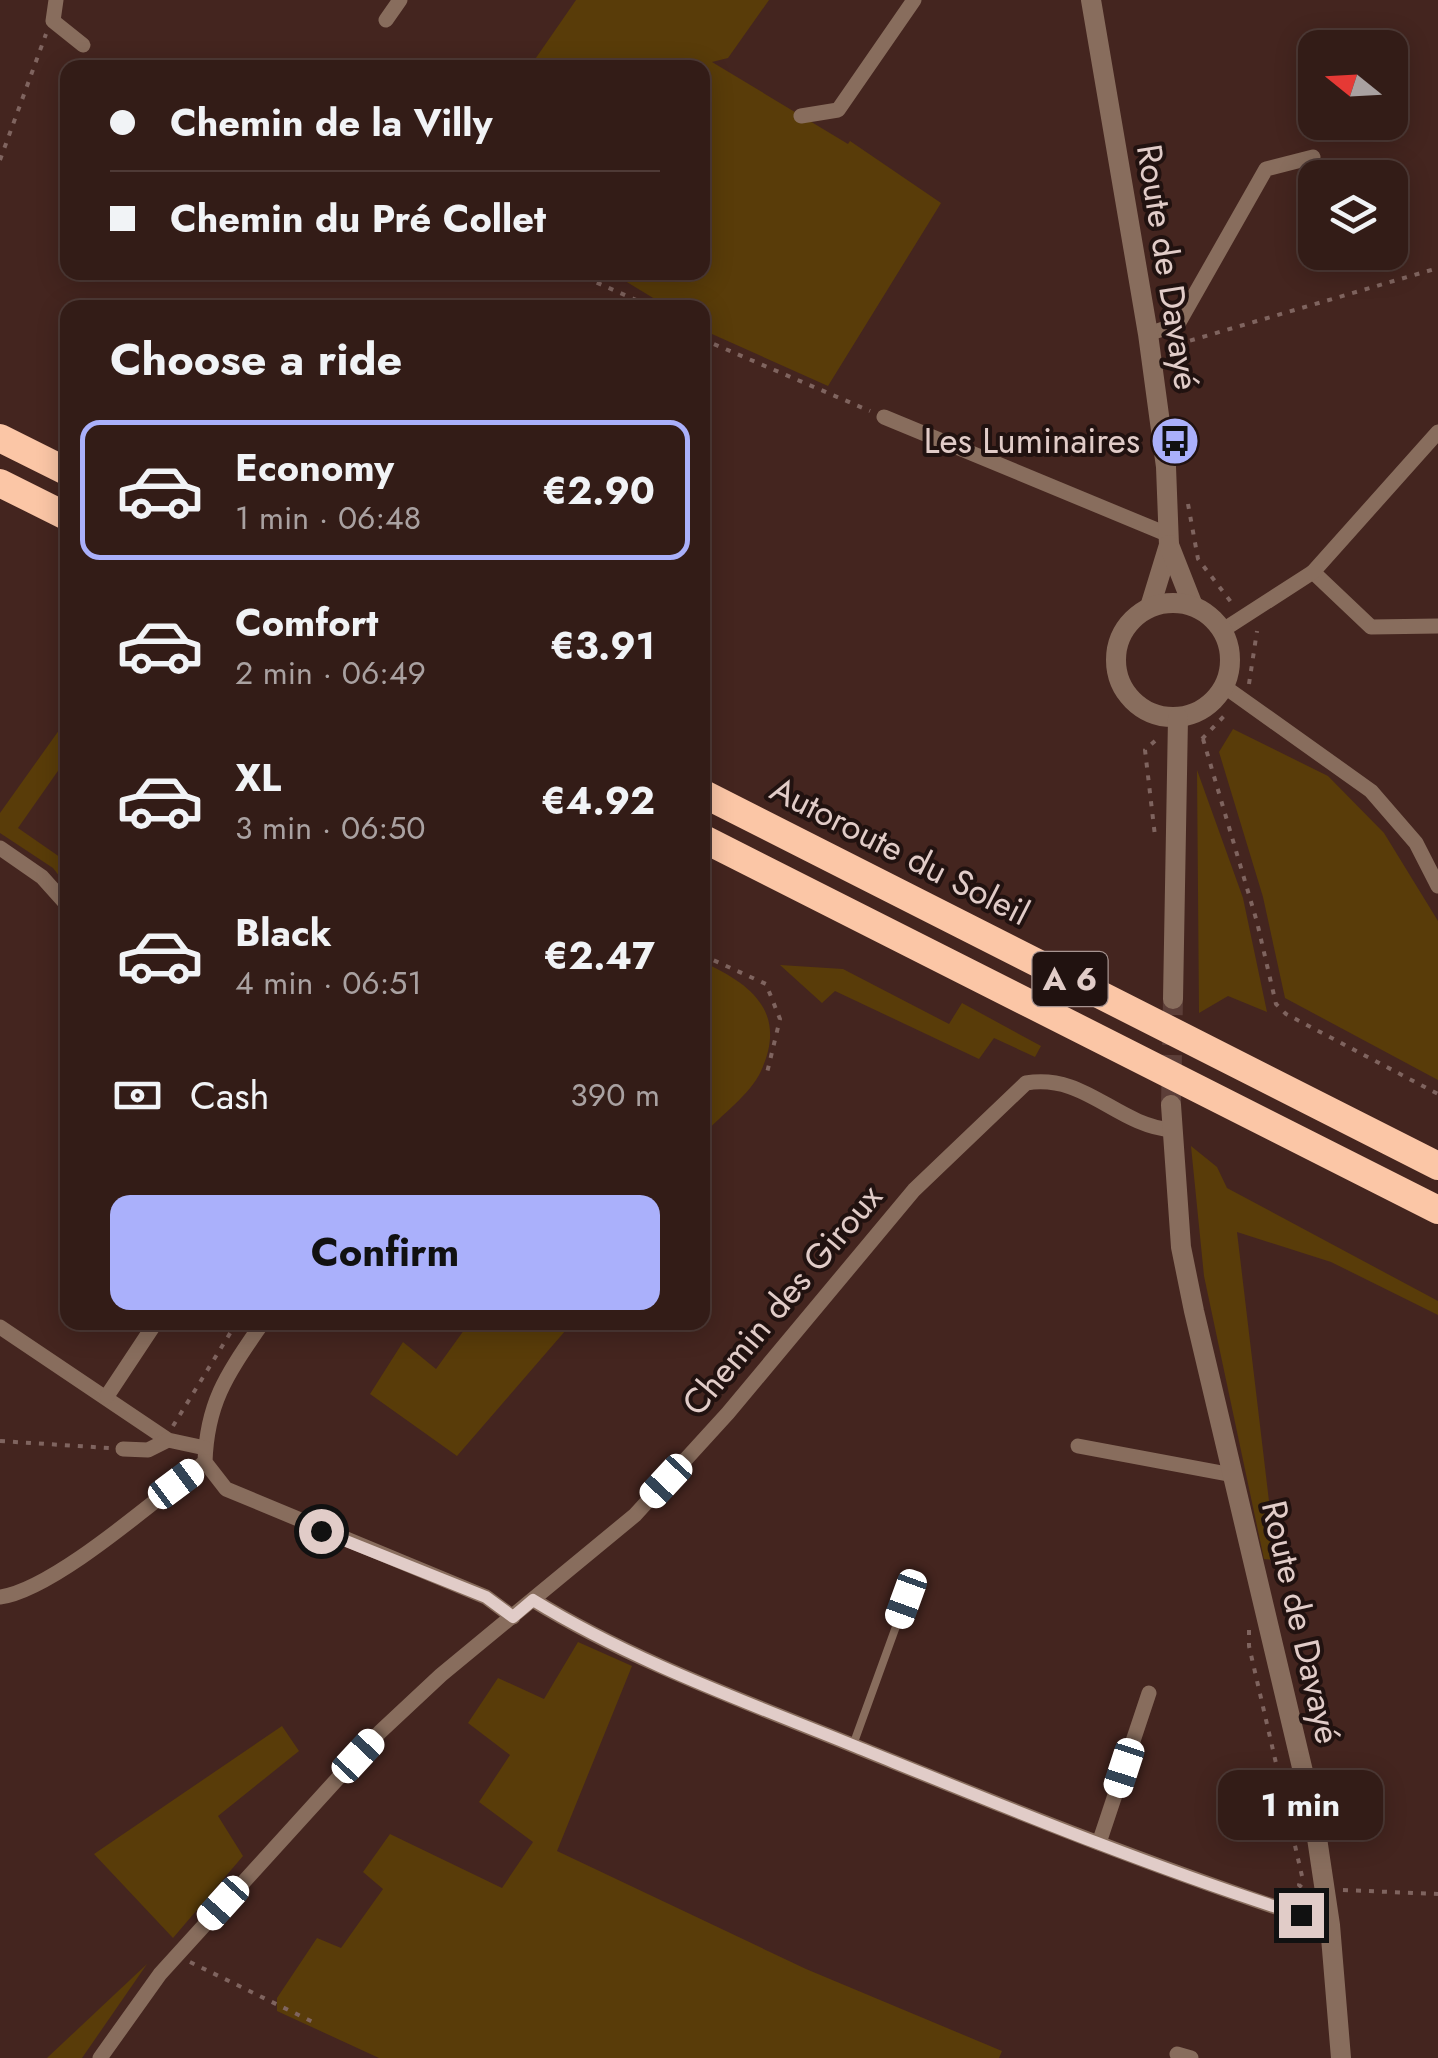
<!DOCTYPE html>
<meta charset="utf-8">
<style>
body{margin:0;font-family:Jost,sans-serif;background:#3e2924;color:#f1f3f6;height:100vh;display:flex;flex-direction:column;font-size:38px;white-space:nowrap}
*{box-sizing:border-box;margin:0}
p{font-size:32px;color:#a9a1a1}
.icon{flex:none;width:55px;height:55px;fill:none;stroke:currentColor;stroke-width:2;stroke-linecap:round;stroke-linejoin:round}
.map{position:relative;flex:1;overflow:hidden}
.side{position:absolute;left:60px;top:300px;width:650px;height:1030px;display:flex;flex-direction:column;background:#331c17;border-radius:20px;box-shadow:0 5px 25px #0003,0 0 0 2px #4e3a36}
.side>*{flex:none}
.banner{position:absolute;left:60px;top:60px;width:650px;height:220px;border-radius:20px;box-shadow:0 5px 25px #0003,0 0 0 2px #4e3a36;display:grid;align-content:center;height:220px;padding:0 50px;background:#331c17}
.needle{width:65px;rotate:288deg}
.tools{position:absolute;left:1298px;top:30px;display:grid;gap:20px}
.tools a{display:grid;place-items:center;width:110px;height:110px;border-radius:20px;background:#331c17;box-shadow:0 5px 25px #0003,0 0 0 2px #4e3a36;font-size:50px}
.end{position:absolute;width:45px;height:45px;margin:-22px;border:12px solid #e1ccc8;background:#111;box-shadow:0 0 0 5px #111}
.from{border-radius:50%}
.bubble{position:absolute;height:70px;border-radius:20px;background:#331c17;box-shadow:0 5px 25px #0003,0 0 0 2px #4e3a36;font-size:32px;font-weight:700;line-height:70px;text-align:center}
.car{position:absolute;width:30px;height:60px;margin:-30px -15px;border-radius:12px;box-shadow:0 0 8px 2px #0007;background:linear-gradient(#fff 24%,#345 0 40%,#fff 0 76%,#345 0 86%,#fff 0)}
.banner b{display:flex;align-items:center;gap:35px;height:95px;font-size:38px}
.banner b+b{border-top:2px solid #4e3a36}
.banner i{width:25px;height:25px;background:#f1f3f6}
ul{padding:0;list-style:none}
li{display:flex;align-items:center;gap:30px;height:140px;margin:0 20px 15px;padding:0 30px;border:5px solid transparent;border-radius:20px}
li div{flex:1}
li b{display:block;font-size:38px}
li em{font-style:normal;font-weight:700}
li.selected{border-color:#aab0fb}
li>.icon{width:90px;height:90px;stroke-width:1.5}
h2{padding:0 50px;font-size:45px;line-height:120px}
.pay{display:flex;align-items:center;gap:25px;height:110px;padding:0 50px;font-size:38px}
.pay p{margin-inline-start:auto}
.primary-button{display:flex;gap:20px;margin-top:auto;padding:20px 50px}
.primary-button a{flex:1;height:115px;border-radius:20px;background:#aab0fb;color:#111;font-size:40px;font-weight:700;line-height:115px;text-align:center}
.map>svg:first-child{display:block}
.green{fill:#593c09}
.lines{fill:none;stroke-linecap:round;stroke-linejoin:round}
.tertiary-tunnel{stroke:#5c3e38;stroke-width:20;stroke-dasharray:20 10;stroke-linecap:butt}
.path{stroke:#7f645f;stroke-width:4;stroke-dasharray:5 8;stroke-linecap:butt}
.service{stroke:#886d5d;stroke-width:8}
.minor{stroke:#886d5d;stroke-width:15}
.tertiary{stroke:#886d5d;stroke-width:20}
.motorway{stroke:#fbc6a6;stroke-width:28}
.route{stroke:#e1ccc8;stroke-width:12}
.labels{text-anchor:middle;dominant-baseline:central;stroke-width:8;stroke-linejoin:round;paint-order:stroke}
.shield{fill:#211210;stroke:#a79491;stroke-width:2.5}
.shield-label{font-size:32px;font-weight:bold;fill:#e1ccc8}
.street-label{font-size:35px;fill:#e1ccc8;stroke:#211210}
.poi-label{font-size:35px;fill:#e1ccc8;stroke:#211210;text-anchor:end}
</style>
<div class="map">
<svg width="1438" height="2058" viewBox="0 0 1438 2058">
<rect width="100%" height="100%" fill="#44251f"/>
<!-- green -->
<g class="green">
<path d="M576,0H769L728,58L712,62L848,144L850,141L941,203L828,386L703,330L702,308L668,307L612,273L702,272V68H529Z"/>
<path d="M67,719V758L18,828L67,862V886L53,868L0,833V813Z"/>
<path d="M1233,729L1328,776L1384,833L1438,921V1080L1285,998L1263,897L1219,752Z"/>
<path d="M1197,770L1243,898L1267,1012L1228,996L1199,1013Z"/>
<path d="M703,962C751,984 788,1012 761,1071C751,1094 720,1116 703,1135Z"/>
<path d="M780,965L843,969L949,1024L962,1003L1041,1046L1035,1057L994,1038L979,1059L835,991L822,1003Z"/>
<path d="M1191,1146L1217,1167L1227,1188L1438,1301V1315L1331,1262L1237,1232L1276,1560L1264,1559L1204,1276Z"/>
<path d="M464,1323H572L457,1456L370,1394L403,1342L436,1369L467,1326Z"/>
<path d="M578,1642L632,1666L557,1851L806,1969L1002,2051L999,2058H379L277,2011V1998L317,1938L341,1948L383,1889L363,1872L390,1834L502,1888L533,1842L479,1802L510,1755L468,1723L498,1678L544,1699Z"/>
<path d="M282,1726L299,1751L218,1816L243,1856L173,1938L94,1854Z"/>
<path d="M147,1964L82,2058H47Z"/>
</g>
<g class="lines">
<!-- tertiary-tunnel -->
<path class="tertiary-tunnel" d="M1171,1105L1173,999"/>
<!-- path -->
<g class="path">
<path d="M0,160L46,34"/>
<path d="M573,272L654,308"/>
<path d="M702,339L870,411"/>
<path d="M1169,355L1182,343L1438,268"/>
<path d="M1188,504L1198,559L1231,602"/>
<path d="M1249,684L1257,631"/>
<path d="M1202,739L1226,714"/>
<path d="M1203,739L1257,922L1276,1004L1286,1014L1438,1094"/>
<path d="M1155,741L1145,750L1155,836"/>
<path d="M702,955L766,984L780,1019L766,1077"/>
<path d="M173,1426L237,1322"/>
<path d="M0,1441L109,1448"/>
<path d="M1249,1630V1646L1302,1876L1299,1885L1305,1890"/>
<path d="M1343,1890L1438,1894"/>
<path d="M190,1962L315,2023"/>
</g>
<!-- service -->
<path class="service" d="M853,1745L906,1599"/>
<!-- minor -->
<g class="minor">
<path d="M56,0L53,21L83,45"/>
<path d="M386,20L400,0"/>
<path d="M801,116L838,110L914,0"/>
<path d="M1148,334L1178,324L1266,169L1313,157"/>
<path d="M884,417L1169,535"/>
<path d="M1313,572L1371,627L1438,626"/>
<path d="M1223,630L1313,572L1438,432"/>
<path d="M1225,687L1371,791L1416,843L1438,886"/>
<path d="M0,848L42,877L68,906"/>
<path d="M263,1322C229,1372 207,1400 205,1462L226,1489L486,1597L513,1617"/>
<path d="M0,1327L168,1440L205,1448"/>
<path d="M107,1396L156,1322"/>
<path d="M1078,1446L1233,1475"/>
<path d="M123,1449L148,1450L168,1440"/>
<path d="M0,1597C54,1590 158,1497 205,1462"/>
<path d="M533,1600C632,1661 744,1701 852,1745C1009,1809 1168,1873 1330,1925"/>
<path d="M1099,1843L1149,1693"/>
<path d="M1177,2054L1191,2058"/>
<path d="M100,2058L160,1974L380,1732L441,1675L635,1515L728,1413L914,1190L1026,1083C1085,1073 1116,1125 1172,1130"/>
</g>
<!-- tertiary -->
<g class="tertiary">
<path d="M1091,0L1148,334L1166,467L1169,545L1150,607"/>
<path d="M1169,545L1193,606"/>
<circle cx="1173" cy="660" r="57"/>
<path d="M1173,999L1178,718"/>
<path d="M1171,1105L1181,1247L1194,1311L1314,1818L1330,1925L1341,2058"/>
</g>
<!-- motorway -->
<g class="motorway">
<path d="M0,438L68,472"/>
<path d="M0,483L68,517"/>
<path d="M702,793L1438,1166"/>
<path d="M702,838L1438,1210"/>
</g>
</g>
<g class="lines">
<!-- route -->
<path class="route" d="M321,1531L486,1597L513,1617L533,1600C632,1661 744,1701 852,1745C1000,1805 1149,1867 1301,1915"/>
</g>
<!-- icons -->
<defs>
<g id="bus-disc" transform="scale(2.5)"><circle r="9.5" fill="#aab0fb" stroke="#211210"/><path d="M-5-6H5V4H4V6H2V4H-2V6H-4V4H-5ZM-3.5-4V0h7V-4ZM-3.5 1.2v1.5H-2V1.2ZM2 1.2v1.5H3.5V1.2Z" fill="#111"/></g>
</defs>
<g fill-rule="evenodd">
<use href="#bus-disc" x="1175" y="441"/>
</g>
<g class="labels">
<!-- shield labels -->
<rect class="shield" x="1032.5" y="952" width="75" height="54" rx="8"/>
<g class="shield-label">
<text x="1070" y="979">A 6</text>
</g>
<!-- street labels -->
<g class="street-label">
<text transform="translate(1168 267) rotate(81)">Route de Davayé</text>
<text transform="translate(900 851) rotate(27)">Autoroute du Soleil</text>
<text transform="translate(782 1300) rotate(-50)">Chemin des Giroux</text>
<text transform="translate(1301 1622) rotate(77)">Route de Davayé</text>
</g>
<!-- poi labels -->
<g class="poi-label">
<text x="1140" y="441">Les Luminaires</text>
</g>
</g>
</svg>
<div class="tools">
<a><svg class="needle" viewBox="-14 -14 28 28"><path d="M0-13l5 13h-10z" fill="#e53935"/><path d="M0 13l5-13h-10z" fill="#a9a1a1"/></svg></a>
<a><svg class="icon" aria-label="layers" viewBox="0 0 24 24"><path d="M12 4l9 5-9 5-9-5zM3 14l9 5 9-5"/></svg></a>
</div>
<i class="end from" style="left:321px;top:1531px"></i>
<i class="end" style="left:1301px;top:1915px"></i>
<div class="bubble" style="left:1218px;top:1770px;width:165px">1 min</div>
<i class="car" style="left:666px;top:1481px;rotate:223deg"></i>
<i class="car" style="left:176px;top:1484px;rotate:53deg"></i>
<i class="car" style="left:906px;top:1599px;rotate:200deg"></i>
<i class="car" style="left:358px;top:1756px;rotate:43deg"></i>
<i class="car" style="left:1124px;top:1768px;rotate:198deg"></i>
<i class="car" style="left:223px;top:1903px;rotate:222deg"></i>
<div class="banner">
<b><i class="from"></i>Chemin de la Villy</b>
<b><i></i>Chemin du Pré Collet</b>
</div>
<section class="side">
<h2>Choose a ride</h2>
<ul>
<li class="selected"><svg class="icon" aria-label="car" viewBox="0 0 24 24"><path d="M5 17H2v-5l4-1 3-4h7l3 4 3 1v5h-3M9 17h6M6 11h13"/><circle cx="7" cy="17" r="2"/><circle cx="17" cy="17" r="2"/></svg><div><b>Economy</b><p>1 min · 06:48</p></div><em>€2.90</em></li>
<li><svg class="icon" aria-label="car" viewBox="0 0 24 24"><path d="M5 17H2v-5l4-1 3-4h7l3 4 3 1v5h-3M9 17h6M6 11h13"/><circle cx="7" cy="17" r="2"/><circle cx="17" cy="17" r="2"/></svg><div><b>Comfort</b><p>2 min · 06:49</p></div><em>€3.91</em></li>
<li><svg class="icon" aria-label="car" viewBox="0 0 24 24"><path d="M5 17H2v-5l4-1 3-4h7l3 4 3 1v5h-3M9 17h6M6 11h13"/><circle cx="7" cy="17" r="2"/><circle cx="17" cy="17" r="2"/></svg><div><b>XL</b><p>3 min · 06:50</p></div><em>€4.92</em></li>
<li><svg class="icon" aria-label="car" viewBox="0 0 24 24"><path d="M5 17H2v-5l4-1 3-4h7l3 4 3 1v5h-3M9 17h6M6 11h13"/><circle cx="7" cy="17" r="2"/><circle cx="17" cy="17" r="2"/></svg><div><b>Black</b><p>4 min · 06:51</p></div><em>€2.47</em></li>
</ul>
<div class="pay"><svg class="icon" aria-label="cash" viewBox="0 0 24 24"><path d="M3 7h18v10H3z"/><circle cx="12" cy="12" r="2"/></svg>Cash<p>390 m</p></div>
<div class="primary-button"><a>Confirm</a></div>
</section>
</div>
